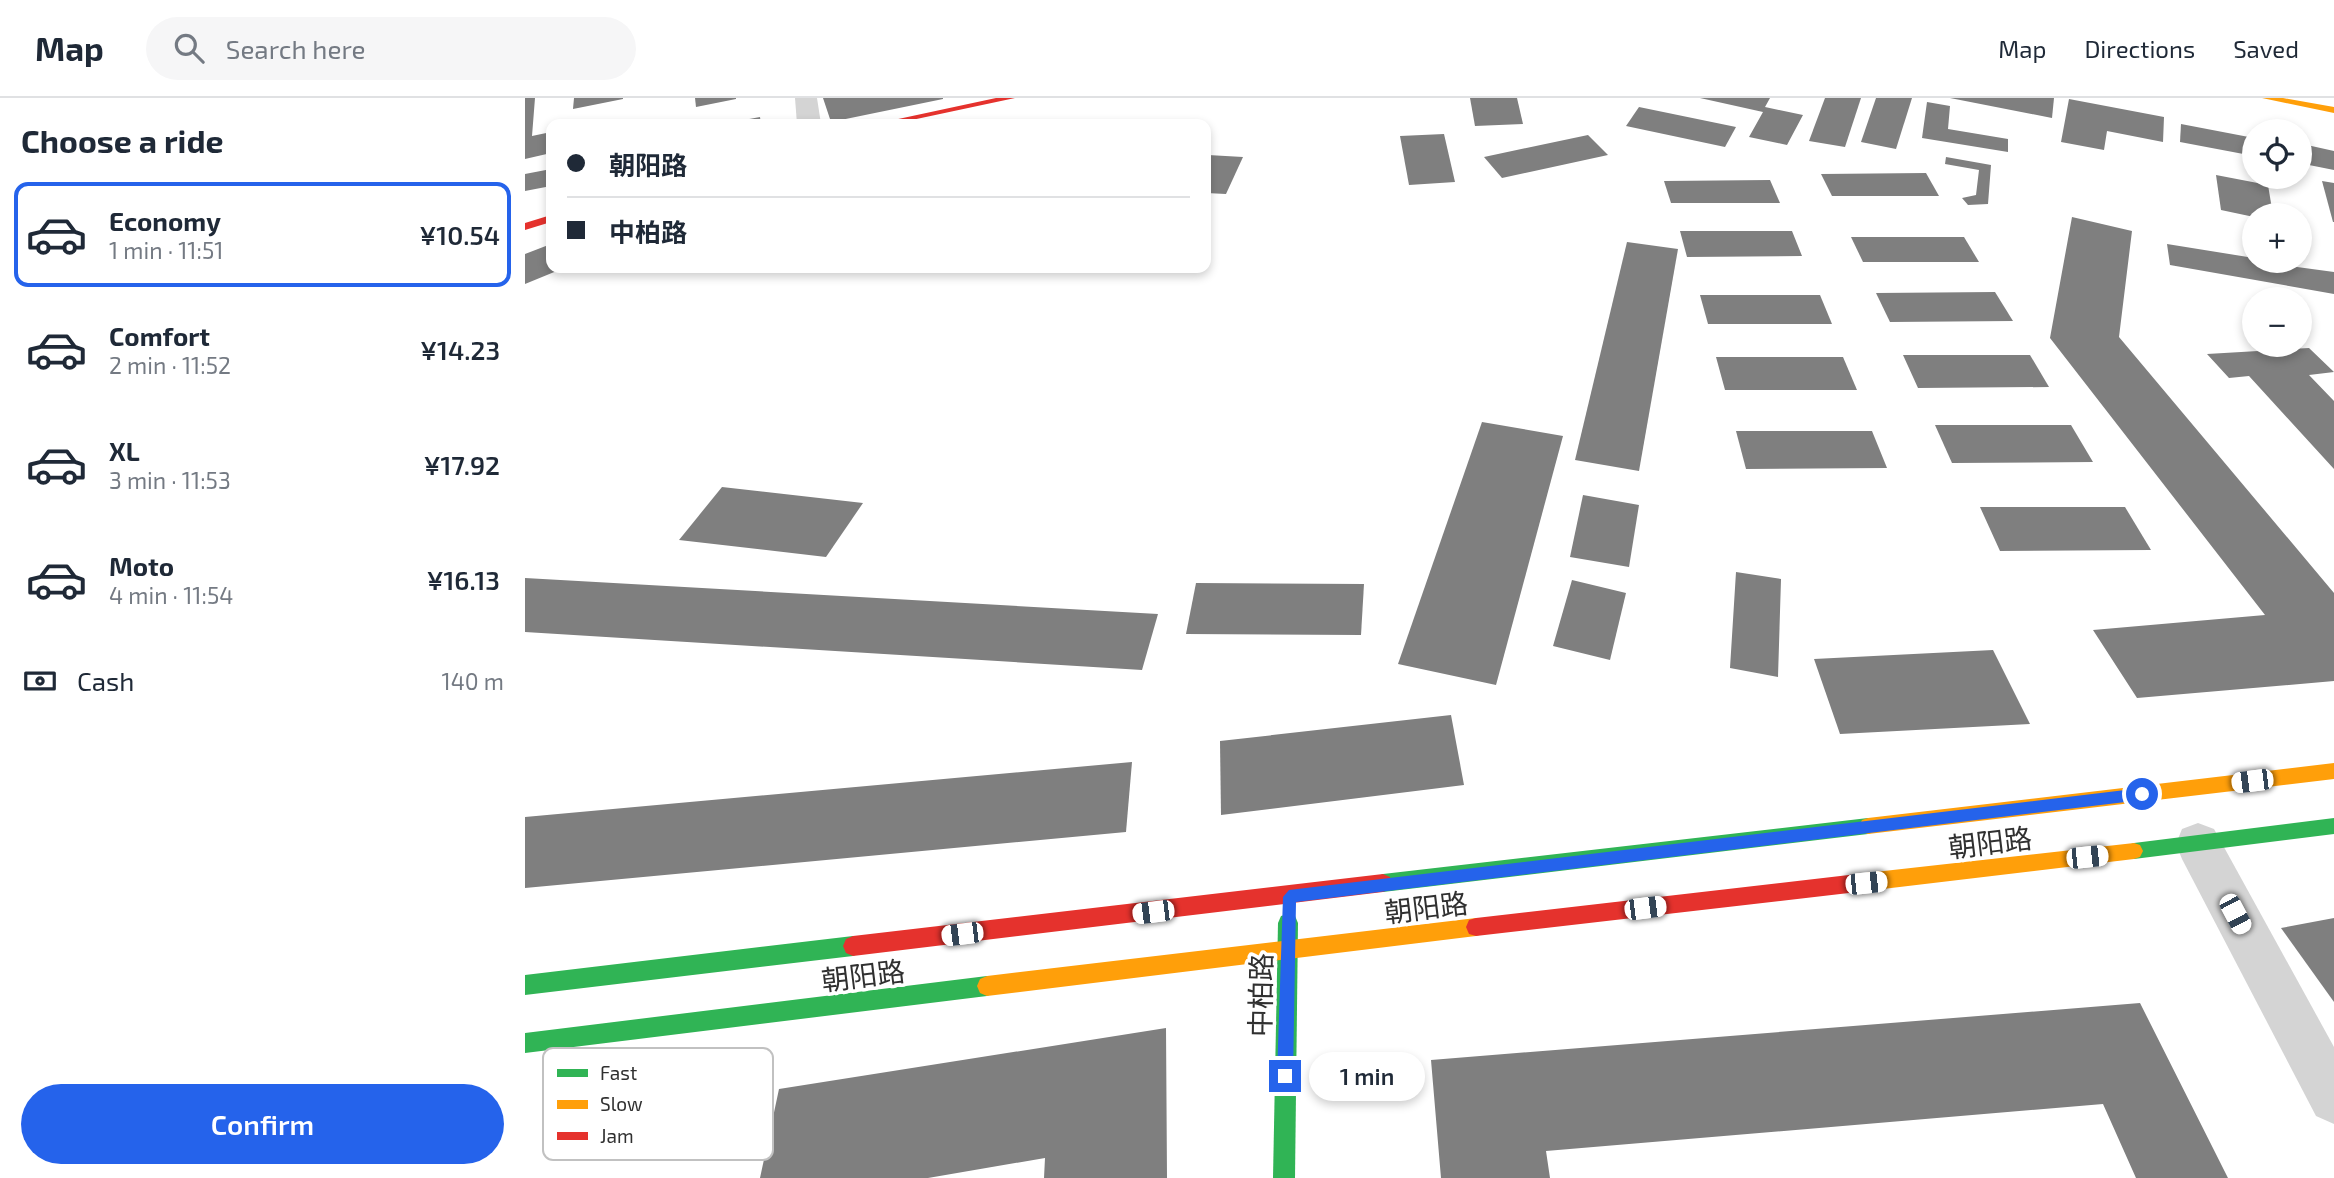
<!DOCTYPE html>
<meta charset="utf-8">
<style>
body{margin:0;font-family:"Exo 2","Noto Sans SC",sans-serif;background:#f6f6f7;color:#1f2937;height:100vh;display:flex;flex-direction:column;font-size:26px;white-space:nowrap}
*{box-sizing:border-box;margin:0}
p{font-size:23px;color:#747a83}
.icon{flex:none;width:38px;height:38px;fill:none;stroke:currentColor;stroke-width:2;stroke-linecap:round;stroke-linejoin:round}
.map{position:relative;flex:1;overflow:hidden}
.drawer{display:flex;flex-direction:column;background:#fff;width:525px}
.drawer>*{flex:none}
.top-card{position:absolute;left:21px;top:21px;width:665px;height:154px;border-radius:14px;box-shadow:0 4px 10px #0003;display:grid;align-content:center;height:154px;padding:0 21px;background:#fff}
.controls{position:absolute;left:1717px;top:21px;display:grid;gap:14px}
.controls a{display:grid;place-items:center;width:70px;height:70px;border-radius:50%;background:#fff;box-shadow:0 4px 10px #0003;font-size:35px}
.end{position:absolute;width:32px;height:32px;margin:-16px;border:9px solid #2563eb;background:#fff;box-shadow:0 0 0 4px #fff}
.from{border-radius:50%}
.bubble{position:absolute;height:49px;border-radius:24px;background:#fff;box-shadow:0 4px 10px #0003;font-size:23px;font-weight:600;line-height:49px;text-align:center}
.car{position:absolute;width:21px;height:42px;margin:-21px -10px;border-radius:9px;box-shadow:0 0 5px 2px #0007;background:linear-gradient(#fff 24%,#345 0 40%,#fff 0 76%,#345 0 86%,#fff 0)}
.top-card b{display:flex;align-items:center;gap:24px;height:66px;font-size:26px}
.top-card b+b{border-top:2px solid #e0e1e3}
.top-card i{width:18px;height:18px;background:#1f2937}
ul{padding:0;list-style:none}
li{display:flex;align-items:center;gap:21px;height:105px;margin:0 14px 10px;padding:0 7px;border:4px solid transparent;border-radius:14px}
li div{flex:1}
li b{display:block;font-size:26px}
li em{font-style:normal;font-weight:600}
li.selected{border-color:#2563eb}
li>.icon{width:63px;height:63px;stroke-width:1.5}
h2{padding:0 21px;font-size:32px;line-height:84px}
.pay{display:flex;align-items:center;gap:18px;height:77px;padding:0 21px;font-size:26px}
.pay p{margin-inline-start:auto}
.button{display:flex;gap:14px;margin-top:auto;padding:14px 21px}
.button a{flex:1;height:80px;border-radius:42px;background:#2563eb;color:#fff;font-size:28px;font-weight:600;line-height:80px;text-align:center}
header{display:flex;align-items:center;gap:42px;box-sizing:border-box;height:98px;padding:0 35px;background:#fff;border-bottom:2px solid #e0e1e3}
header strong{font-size:33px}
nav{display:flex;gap:38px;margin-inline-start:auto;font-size:24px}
.search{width:490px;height:63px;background:#f6f6f7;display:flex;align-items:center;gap:18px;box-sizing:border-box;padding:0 24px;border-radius:38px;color:#747a83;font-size:26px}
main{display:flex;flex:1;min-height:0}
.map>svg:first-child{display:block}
.building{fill:#7f7f7f}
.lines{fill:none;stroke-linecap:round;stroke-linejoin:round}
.street{fill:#d4d4d4;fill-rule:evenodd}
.fast{fill:#30b455;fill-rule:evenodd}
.slow{fill:#ff9f0a;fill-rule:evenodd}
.jam{fill:#e5322d;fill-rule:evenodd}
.route{fill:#2563eb}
.labels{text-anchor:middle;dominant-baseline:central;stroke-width:7;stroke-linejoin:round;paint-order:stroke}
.near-street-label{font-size:28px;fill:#303030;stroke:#fff}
.key{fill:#fff;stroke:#c1c1c1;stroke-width:2}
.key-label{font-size:19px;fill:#303030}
</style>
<header>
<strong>Map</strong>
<div class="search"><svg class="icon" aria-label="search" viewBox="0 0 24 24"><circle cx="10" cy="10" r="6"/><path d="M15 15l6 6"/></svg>Search here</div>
<nav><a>Map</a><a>Directions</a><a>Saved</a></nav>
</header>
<main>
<section class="drawer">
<h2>Choose a ride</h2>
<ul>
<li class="selected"><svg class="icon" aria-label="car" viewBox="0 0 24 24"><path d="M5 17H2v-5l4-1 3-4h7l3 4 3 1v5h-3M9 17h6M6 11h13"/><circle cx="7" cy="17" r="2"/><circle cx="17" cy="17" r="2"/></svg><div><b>Economy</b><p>1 min · 11:51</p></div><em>¥10.54</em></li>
<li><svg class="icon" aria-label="car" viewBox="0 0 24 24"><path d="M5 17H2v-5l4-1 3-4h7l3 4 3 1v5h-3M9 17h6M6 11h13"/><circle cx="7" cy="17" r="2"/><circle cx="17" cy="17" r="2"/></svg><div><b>Comfort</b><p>2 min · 11:52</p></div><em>¥14.23</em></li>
<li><svg class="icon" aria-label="car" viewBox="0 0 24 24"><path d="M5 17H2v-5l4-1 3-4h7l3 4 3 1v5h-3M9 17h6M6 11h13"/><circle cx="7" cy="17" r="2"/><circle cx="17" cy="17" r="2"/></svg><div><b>XL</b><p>3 min · 11:53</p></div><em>¥17.92</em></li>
<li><svg class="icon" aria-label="car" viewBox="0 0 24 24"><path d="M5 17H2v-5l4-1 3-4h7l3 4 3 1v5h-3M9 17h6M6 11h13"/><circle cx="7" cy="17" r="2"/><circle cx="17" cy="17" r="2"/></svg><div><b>Moto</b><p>4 min · 11:54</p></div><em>¥16.13</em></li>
</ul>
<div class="pay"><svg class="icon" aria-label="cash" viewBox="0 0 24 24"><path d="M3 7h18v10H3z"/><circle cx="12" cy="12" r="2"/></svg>Cash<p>140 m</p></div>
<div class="button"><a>Confirm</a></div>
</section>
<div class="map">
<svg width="1809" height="1080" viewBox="0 0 1809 1080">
<rect width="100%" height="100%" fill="#fff"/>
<!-- building -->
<g class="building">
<path d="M0,0H10L7,38L26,34V55L0,61Z"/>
<path d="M49,0H98V1L48,11Z"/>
<path d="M170,0H211V1L171,9Z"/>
<path d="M298,0H418V1L306,24Z"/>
<path d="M945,0H992L998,26L950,28Z"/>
<path d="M1175,0H1245L1240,9L1278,17L1262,47L1224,39L1238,14Z"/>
<path d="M1300,0H1336L1320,49L1284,43Z"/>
<path d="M1351,0H1387L1371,51L1336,44Z"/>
<path d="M1425,0H1529L1527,20Z"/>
<path d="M1544,1L1639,19L1638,44L1582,33L1579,52L1536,44Z"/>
<path d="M1402,4L1425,8L1423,31L1483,41V54L1397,40Z"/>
<path d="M1114,9L1211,29L1200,49L1101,28Z"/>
<path d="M235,19L236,26H203V25Z"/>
<path d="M1656,26L1729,40V58L1655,44Z"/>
<path d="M919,36L930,84L884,87L875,38Z"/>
<path d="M1063,37L1083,57L977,80L959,59Z"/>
<path d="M1782,47L1809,53V72L1784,67Z"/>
<path d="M683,57L718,59L701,96L681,95Z"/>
<path d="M1421,59L1466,67L1463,106L1443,107L1437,100L1451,97L1454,72L1420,66Z"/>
<path d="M26,71V88L0,93V76Z"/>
<path d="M1401,75L1414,98H1307L1296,76Z"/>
<path d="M1691,77L1743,87L1748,117L1729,119L1696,112Z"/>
<path d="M1245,82L1255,105H1146L1139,83Z"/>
<path d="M1797,83L1809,85V124H1808Z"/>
<path d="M1547,119L1607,133L1594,239L1809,495V583L1612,600L1568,532L1740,517L1525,240Z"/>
<path d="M1155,133H1267L1277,158L1162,159Z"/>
<path d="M1326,139H1439L1454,164H1338Z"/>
<path d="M1102,144L1153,151L1114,373L1050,362Z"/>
<path d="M26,146V170H39L0,186V156Z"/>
<path d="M1642,146L1729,160V163L1809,174V196L1645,167Z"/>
<path d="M1470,194L1488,223L1365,224L1351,195Z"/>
<path d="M1175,197H1295L1307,226H1183Z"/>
<path d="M1784,250L1809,274L1784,277L1809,303V371L1724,278L1704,280L1682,256Z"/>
<path d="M1378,257H1505L1524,289L1393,290Z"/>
<path d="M1191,259H1318L1332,292H1200Z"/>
<path d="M957,324L1038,338L971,587L873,566Z"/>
<path d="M1410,327H1546L1568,364L1427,365Z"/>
<path d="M1211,333H1347L1362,370L1221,371Z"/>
<path d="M197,389L338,405L301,459L154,442Z"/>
<path d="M1058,397L1114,407L1104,469L1045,459Z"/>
<path d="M1455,409H1600L1626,452L1475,453Z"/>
<path d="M1211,474L1256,481L1253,579L1205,570Z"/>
<path d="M0,480L633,516L617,572L0,534Z"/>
<path d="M1047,482L1101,495L1085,562L1028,548Z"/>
<path d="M671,485L839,486L836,537L661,536Z"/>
<path d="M1468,552L1505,626L1315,636L1289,561Z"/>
<path d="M926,617L939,687L696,717L695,643Z"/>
<path d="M607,664L601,734L0,790V719Z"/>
<path d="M1809,820V904L1756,830Z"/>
<path d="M1615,905L1703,1080H1611L1578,1006L1021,1053L1025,1080H916L906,962Z"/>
<path d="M641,930L642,1080H519L520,1060L403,1080H235L254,991Z"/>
</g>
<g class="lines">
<!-- street -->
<g class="street">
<path d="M270,0H292L296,26H272Z"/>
<path d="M1673,725L1689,731L1809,949V1026L1791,1018L1657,761L1651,746L1657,731Z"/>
</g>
<!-- fast -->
<g class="fast">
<path d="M1343,720L1349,722L1352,728L1349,734L1343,736L858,794L851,791L849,785L851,779L858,776Z"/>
<path d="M1809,720V736L1609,761L1603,759L1600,753L1603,747L1609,745Z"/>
<path d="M763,816L770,818L773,825L770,1080H748L753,825L756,818Z"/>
<path d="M328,838L335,841L338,848L335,855L328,858L0,897V877Z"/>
<path d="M462,878L469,881L472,888L469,895L462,898L0,955V935Z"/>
</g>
<!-- slow -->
<g class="slow">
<path d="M1737,0H1758L1809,9V15Z"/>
<path d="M1809,665V681L1343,736L1337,734L1334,728L1337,722L1343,720Z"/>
<path d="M1609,745L1615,747L1618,753L1615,759L1609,761L1341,793L1334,790L1332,784L1334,778L1341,775Z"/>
<path d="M951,820L958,822L961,829L958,836L951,838L462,898L455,895L452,888L455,881L462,878Z"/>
</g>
<!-- jam -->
<g class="jam">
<path d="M471,0H490L368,26H350Z"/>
<path d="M26,117V124L0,132V125Z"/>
<path d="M1341,775L1348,778L1350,784L1348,790L1341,793L951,838L944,836L941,829L944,822L951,820Z"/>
<path d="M858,776L865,779L867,785L865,791L858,794L328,858L321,855L318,848L321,841L328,838Z"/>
</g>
</g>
<!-- route -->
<path class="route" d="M1617,690L1623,696L1617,702L771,804L768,978L765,984L760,986L755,984L752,978L758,799L764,792Z"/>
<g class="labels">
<!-- near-street labels -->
<g class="near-street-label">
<text transform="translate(1465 744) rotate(-7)">朝阳路</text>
<text transform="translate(901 809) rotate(-7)">朝阳路</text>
<text transform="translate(338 877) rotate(-7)">朝阳路</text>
<text transform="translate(735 897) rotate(-89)">中柏路</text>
</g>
</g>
<!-- legend -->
<rect x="18" y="950" width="230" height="112" rx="10" class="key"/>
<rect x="32" y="971" width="31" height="8" fill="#30b455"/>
<rect x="32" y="1002" width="31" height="9" fill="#ff9f0a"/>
<rect x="32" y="1034" width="31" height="8" fill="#e5322d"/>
<g class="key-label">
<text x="75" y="982">Fast</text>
<text x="75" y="1013">Slow</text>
<text x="75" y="1045">Jam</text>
</g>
</svg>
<div class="controls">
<a><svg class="icon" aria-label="locate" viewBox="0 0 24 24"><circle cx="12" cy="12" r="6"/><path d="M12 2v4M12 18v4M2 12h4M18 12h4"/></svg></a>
<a>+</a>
<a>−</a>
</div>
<i class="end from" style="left:1617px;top:696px"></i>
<i class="end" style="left:760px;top:978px"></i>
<div class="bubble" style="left:784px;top:954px;width:116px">1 min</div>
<i class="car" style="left:1727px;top:683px;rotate:263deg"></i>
<i class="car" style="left:1562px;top:759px;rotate:84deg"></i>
<i class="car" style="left:1341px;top:785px;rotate:84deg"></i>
<i class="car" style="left:1120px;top:810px;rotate:83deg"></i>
<i class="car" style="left:628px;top:814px;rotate:263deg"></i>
<i class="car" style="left:1710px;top:816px;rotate:152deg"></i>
<i class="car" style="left:437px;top:836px;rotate:263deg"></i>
<div class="top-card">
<b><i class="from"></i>朝阳路</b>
<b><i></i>中柏路</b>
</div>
</div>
</main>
